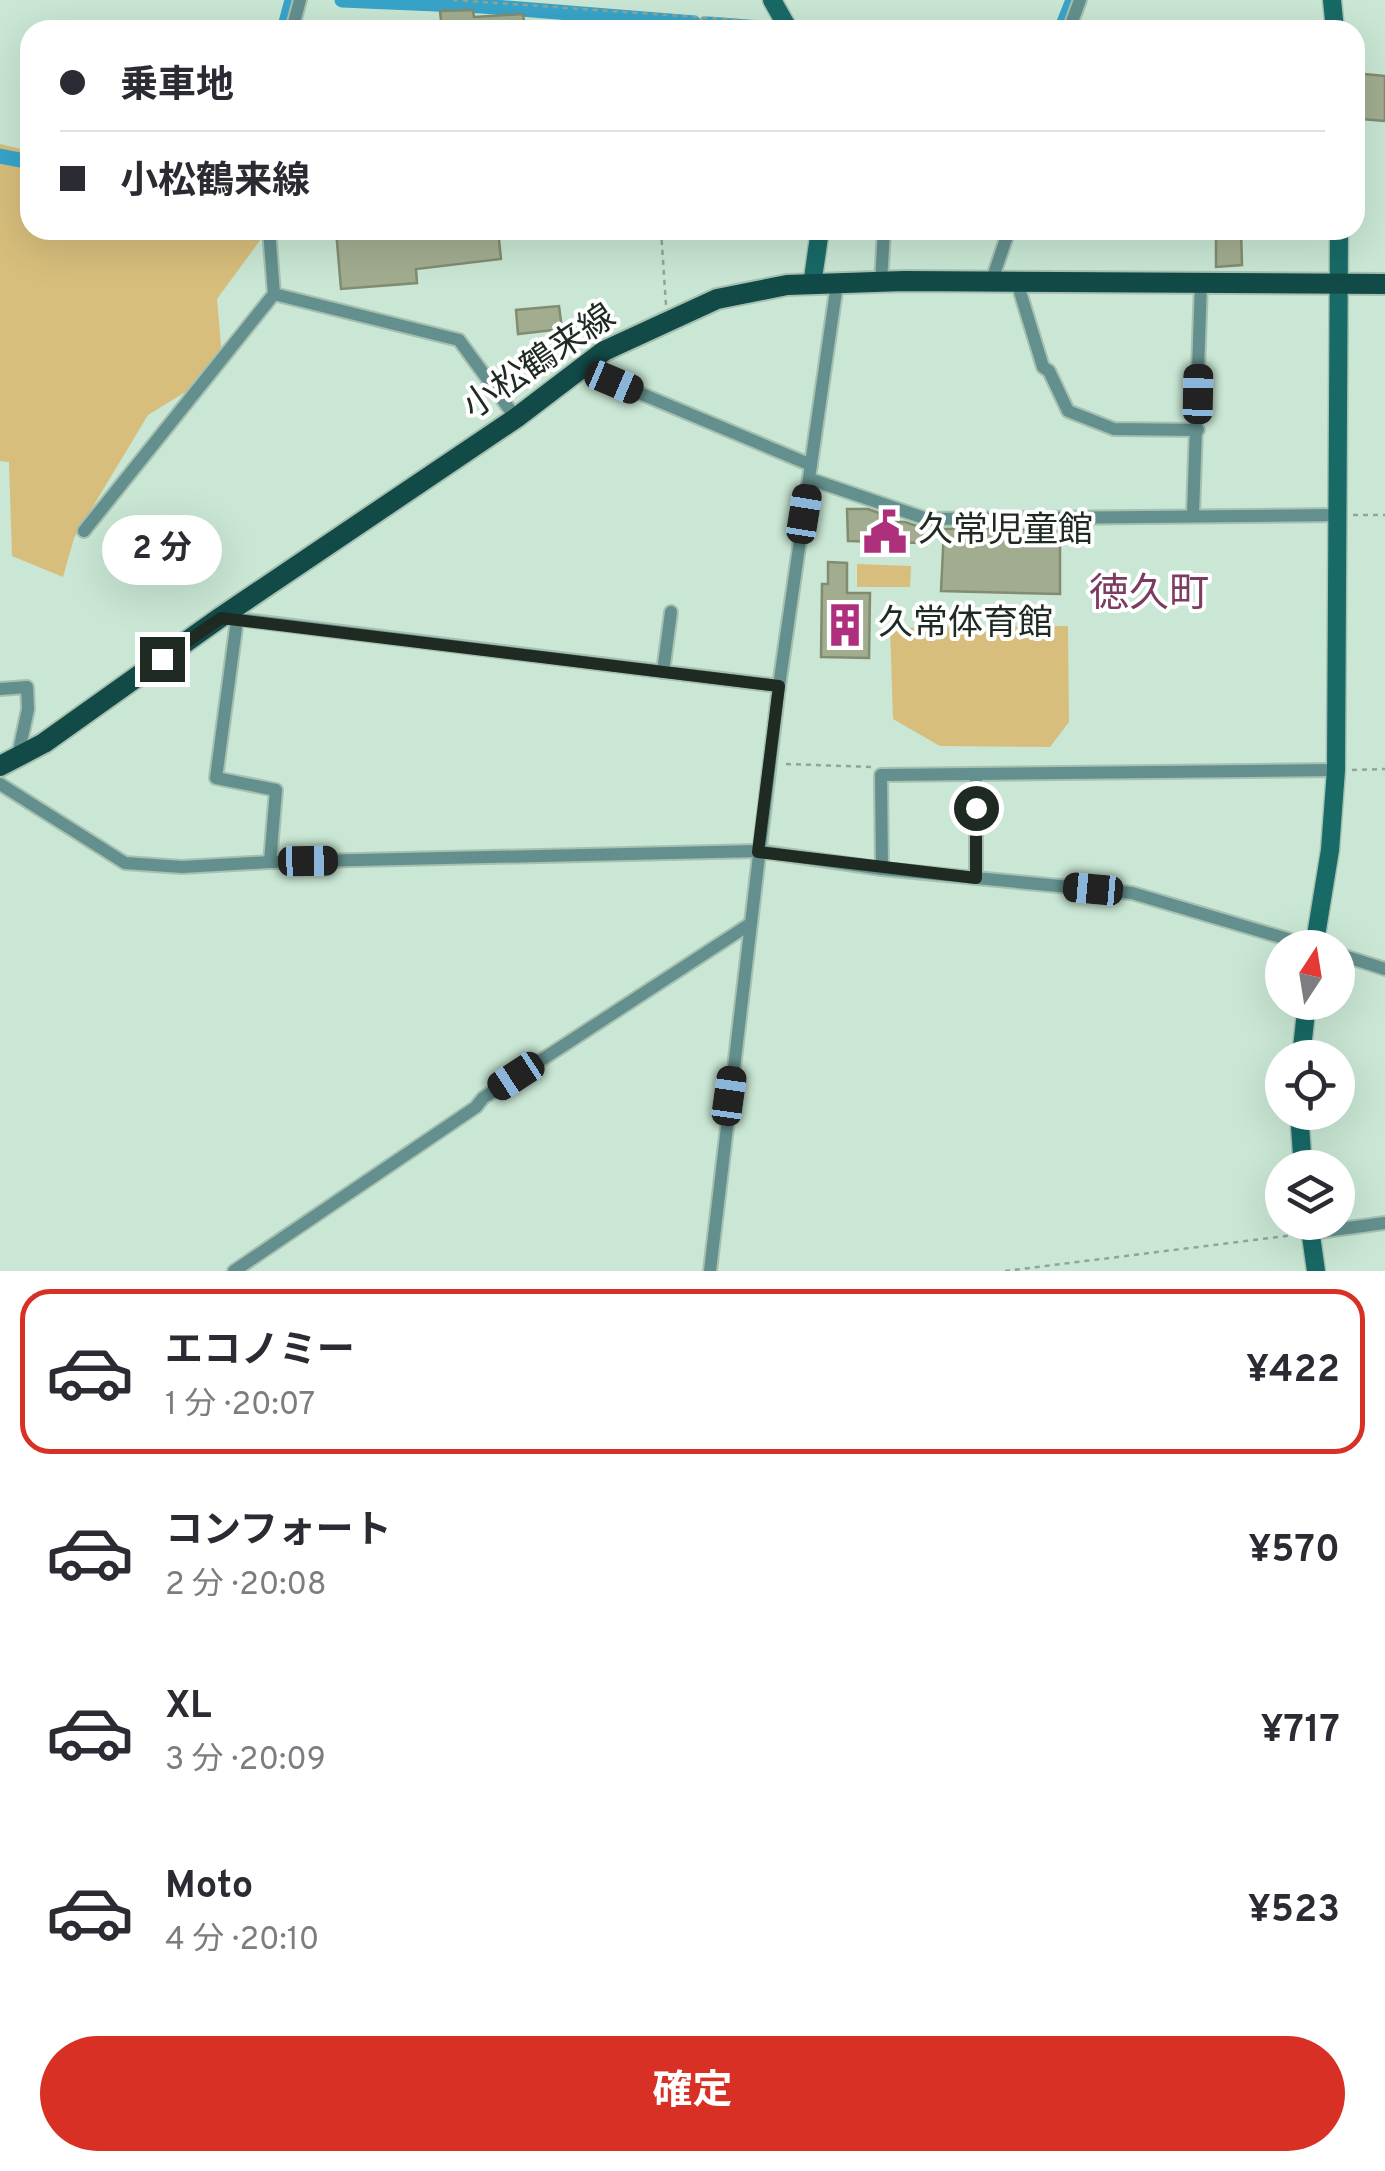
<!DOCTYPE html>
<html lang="ja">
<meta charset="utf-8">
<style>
body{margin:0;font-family:Overpass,"Noto Sans JP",sans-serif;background:#f7f7f7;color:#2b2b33;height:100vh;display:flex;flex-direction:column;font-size:38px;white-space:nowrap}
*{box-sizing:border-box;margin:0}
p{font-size:32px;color:#7c7c81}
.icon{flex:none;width:55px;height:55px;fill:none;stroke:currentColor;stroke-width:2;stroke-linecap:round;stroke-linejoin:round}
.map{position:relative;height:1271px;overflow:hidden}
.side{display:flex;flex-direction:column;background:#fff;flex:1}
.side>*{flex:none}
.banner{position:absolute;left:20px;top:20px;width:1345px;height:220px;border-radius:30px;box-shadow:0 10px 40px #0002;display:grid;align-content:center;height:220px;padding:0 40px;background:#fff}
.needle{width:65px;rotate:12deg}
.tools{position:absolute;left:1265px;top:930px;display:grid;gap:20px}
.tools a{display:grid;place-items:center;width:90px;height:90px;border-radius:50%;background:#fff;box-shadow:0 10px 40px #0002;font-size:50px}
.end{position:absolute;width:45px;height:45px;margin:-22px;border:12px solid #1f2a23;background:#fff;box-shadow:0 0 0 5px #fff}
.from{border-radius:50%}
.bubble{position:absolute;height:70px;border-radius:35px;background:#fff;box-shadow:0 10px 40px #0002;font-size:32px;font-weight:700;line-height:70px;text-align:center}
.car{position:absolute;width:30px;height:60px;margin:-30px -15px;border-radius:12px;box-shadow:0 0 8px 2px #0007;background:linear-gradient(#222 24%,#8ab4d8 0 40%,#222 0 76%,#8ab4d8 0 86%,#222 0)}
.banner b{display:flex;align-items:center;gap:35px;height:95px;font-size:38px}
.banner b+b{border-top:2px solid #e1e1e2}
.banner i{width:25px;height:25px;background:#2b2b33}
ul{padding:18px 0 0;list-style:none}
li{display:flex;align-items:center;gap:30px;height:165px;margin:0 20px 15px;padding:0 20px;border:5px solid transparent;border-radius:30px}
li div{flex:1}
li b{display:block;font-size:38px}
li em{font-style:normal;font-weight:700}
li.on{border-color:#d93025}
li>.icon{width:90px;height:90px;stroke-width:1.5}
.button{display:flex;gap:20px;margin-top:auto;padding:20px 40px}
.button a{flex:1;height:115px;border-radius:60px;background:#d93025;color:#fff;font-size:40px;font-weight:700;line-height:115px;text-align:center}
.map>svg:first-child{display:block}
.green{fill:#d7be7c}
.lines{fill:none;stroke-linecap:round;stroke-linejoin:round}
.canal{stroke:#38a4ca;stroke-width:15}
.building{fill:#a2ad90;stroke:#828c70;stroke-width:2.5}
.street-casing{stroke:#a7c1b1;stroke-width:16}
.secondary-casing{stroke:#a7c1b1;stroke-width:21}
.primary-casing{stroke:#a7c1b1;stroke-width:24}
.path{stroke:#8ea597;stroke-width:2.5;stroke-dasharray:5 5;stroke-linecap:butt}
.street{stroke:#63908e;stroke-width:12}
.secondary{stroke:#186a67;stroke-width:18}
.primary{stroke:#124a48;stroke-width:20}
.route{stroke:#1f2a23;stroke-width:12}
.labels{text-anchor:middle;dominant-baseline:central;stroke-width:8;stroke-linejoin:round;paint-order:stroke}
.street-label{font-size:35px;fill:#1f2a23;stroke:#fff}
.poi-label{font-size:35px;fill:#1f2a23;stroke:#fff;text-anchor:start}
.quarter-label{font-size:40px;fill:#7c3c5f;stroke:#fff}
</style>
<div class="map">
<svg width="1385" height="1271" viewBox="0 0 1385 1271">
<rect width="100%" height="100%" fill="#c9e7d4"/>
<!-- green -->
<g class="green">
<path d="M0,144L30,151V230H263L264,235L217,299L223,369L148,415L74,538L63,577L12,556L9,462L0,461Z"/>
<path d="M857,564L911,566L910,587H857Z"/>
<path d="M1068,626L1069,722L1050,747L940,746L893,719L890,628Z"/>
</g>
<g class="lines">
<!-- canal -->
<g class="canal">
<path d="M342,0L482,6L694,23"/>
<path d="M708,24L772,29"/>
<path d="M284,30L292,0"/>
<path d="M1061,30L1073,0"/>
<path d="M0,156L30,162"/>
</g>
</g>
<!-- building -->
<g class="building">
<path d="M473,10L474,17L523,14L525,30H442L440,11Z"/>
<path d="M1364,74L1385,76V121L1362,119Z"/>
<path d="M336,230H498L501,259L416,269L417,283L341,289Z"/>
<path d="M1216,230H1241L1242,265L1216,267Z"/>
<path d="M559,306L562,329L518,334L516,310Z"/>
<path d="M847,509H868L879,513V521L905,522L923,528L922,543L848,541Z"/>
<path d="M981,528L1060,531V594L941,591L944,529Z"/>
<path d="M828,562L847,563V593H870L869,658L821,657L822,584H828Z"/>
</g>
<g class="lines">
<!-- street casing -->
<g class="street-casing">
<g id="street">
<path d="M292,30L300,0"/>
<path d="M1069,30L1080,0"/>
<path d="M881,282L884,230"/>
<path d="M1017,282L1043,367L1049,371L1068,411L1114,429L1198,430"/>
<path d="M991,283L1009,230"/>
<path d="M274,294L459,340L516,418"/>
<path d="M582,369L811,465"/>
<path d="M810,479L927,519L1337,515"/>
<path d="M1193,514L1201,283"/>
<path d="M84,531L274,294L269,230"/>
<path d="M221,617L779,686"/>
<path d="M237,620L216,778L276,790L270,862"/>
<path d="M663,672L671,612"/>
<path d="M0,689L27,687L28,709L17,760"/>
<path d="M976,774V878"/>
<path d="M0,784L125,863L182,867L270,862L758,851L882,869L1132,893L1318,948"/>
<path d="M882,869L881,775L1336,770"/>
<path d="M1338,954L1385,969"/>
<path d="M1311,1233L1385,1223"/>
<path d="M234,1271L476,1107L483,1098L750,924"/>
<path d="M710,1271L779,686L837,284"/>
</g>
</g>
<!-- secondary casing -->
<g class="secondary-casing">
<g id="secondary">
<path d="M772,0L789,30"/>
<path d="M1332,0L1335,30"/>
<path d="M812,285L820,230"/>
<path d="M1314,948L1330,850L1336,770L1339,230"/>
<path d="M1301,1058L1307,1002"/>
<path d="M1299,1112L1303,1168"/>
<path d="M1309,1222L1316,1271"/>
</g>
</g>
<!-- primary casing -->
<g class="primary-casing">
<path id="primary" d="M0,766L44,743L221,617L516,418L604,351L717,299L787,285L904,281L1385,284"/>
</g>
<!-- path -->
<g class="path">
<path d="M453,0L768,22"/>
<path d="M701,30L702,17"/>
<path d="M661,230L666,305"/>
<path d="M1353,515H1385"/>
<path d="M786,764L873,767"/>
<path d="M1352,770L1385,769"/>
<path d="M1005,1271L1294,1235"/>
</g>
<!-- street -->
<use href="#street" class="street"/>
<!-- secondary -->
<use href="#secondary" class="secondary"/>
<!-- primary -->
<use href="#primary" class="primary"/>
</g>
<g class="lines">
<!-- route -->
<path class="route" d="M162,659L221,618L779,686L758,852L976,878V808"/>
</g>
<!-- icons -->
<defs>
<g id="civic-bare" transform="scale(3.45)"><path d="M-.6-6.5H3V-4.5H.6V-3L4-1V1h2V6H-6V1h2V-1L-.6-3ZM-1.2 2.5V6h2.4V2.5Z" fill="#ae2f7c" stroke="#fff" stroke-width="2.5" paint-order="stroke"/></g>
<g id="building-bare" transform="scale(3.45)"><path d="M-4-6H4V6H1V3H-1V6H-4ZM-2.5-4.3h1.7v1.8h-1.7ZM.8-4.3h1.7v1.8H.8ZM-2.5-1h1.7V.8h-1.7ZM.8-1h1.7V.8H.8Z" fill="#ae2f7c" stroke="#fff" stroke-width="2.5" paint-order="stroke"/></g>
</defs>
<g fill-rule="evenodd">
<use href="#civic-bare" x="885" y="532"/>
<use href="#building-bare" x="845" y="625"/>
</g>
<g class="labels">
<!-- street labels -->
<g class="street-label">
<text transform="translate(540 363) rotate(-34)">小松鶴来線</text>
</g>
<!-- poi labels -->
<g class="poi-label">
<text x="918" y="532">久常児童館</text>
<text x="878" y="625">久常体育館</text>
</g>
<!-- quarter labels -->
<g class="quarter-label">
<text x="1149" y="596">徳久町</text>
</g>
</g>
</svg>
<div class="tools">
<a><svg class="needle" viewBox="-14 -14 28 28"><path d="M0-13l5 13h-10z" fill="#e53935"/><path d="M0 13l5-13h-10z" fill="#7c7c81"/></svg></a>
<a><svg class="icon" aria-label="locate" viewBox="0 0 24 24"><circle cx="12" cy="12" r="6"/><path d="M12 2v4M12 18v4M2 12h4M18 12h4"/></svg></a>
<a><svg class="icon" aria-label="layers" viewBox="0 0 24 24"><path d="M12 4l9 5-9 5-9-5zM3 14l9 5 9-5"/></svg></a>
</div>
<i class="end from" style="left:976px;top:808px"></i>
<i class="end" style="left:162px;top:659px"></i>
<div class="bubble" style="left:102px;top:515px;width:120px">2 分</div>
<i class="car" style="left:614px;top:382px;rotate:113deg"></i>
<i class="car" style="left:1198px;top:394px;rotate:1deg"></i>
<i class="car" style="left:804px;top:514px;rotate:9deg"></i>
<i class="car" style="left:308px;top:861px;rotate:89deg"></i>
<i class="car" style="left:1093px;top:889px;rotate:275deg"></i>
<i class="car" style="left:516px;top:1076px;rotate:237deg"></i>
<i class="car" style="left:729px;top:1096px;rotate:8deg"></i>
<div class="banner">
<b><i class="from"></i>乗車地</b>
<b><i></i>小松鶴来線</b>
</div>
</div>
<section class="side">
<ul>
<li class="on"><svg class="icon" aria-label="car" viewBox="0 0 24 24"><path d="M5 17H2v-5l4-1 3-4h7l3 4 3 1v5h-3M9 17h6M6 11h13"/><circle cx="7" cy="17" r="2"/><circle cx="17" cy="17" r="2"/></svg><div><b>エコノミー</b><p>1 分 · 20:07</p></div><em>¥422</em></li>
<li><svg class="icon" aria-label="car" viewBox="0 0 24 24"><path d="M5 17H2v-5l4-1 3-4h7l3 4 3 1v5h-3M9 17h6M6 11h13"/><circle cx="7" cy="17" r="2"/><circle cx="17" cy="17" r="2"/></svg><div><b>コンフォート</b><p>2 分 · 20:08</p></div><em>¥570</em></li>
<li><svg class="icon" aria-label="car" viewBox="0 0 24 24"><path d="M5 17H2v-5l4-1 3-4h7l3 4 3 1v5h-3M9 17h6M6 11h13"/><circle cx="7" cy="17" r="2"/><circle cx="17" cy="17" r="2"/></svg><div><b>XL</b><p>3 分 · 20:09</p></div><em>¥717</em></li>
<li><svg class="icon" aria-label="car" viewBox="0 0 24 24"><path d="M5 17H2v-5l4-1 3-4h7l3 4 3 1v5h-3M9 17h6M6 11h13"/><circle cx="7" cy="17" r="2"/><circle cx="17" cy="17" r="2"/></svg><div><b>Moto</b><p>4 分 · 20:10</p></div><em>¥523</em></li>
</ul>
<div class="button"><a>確定</a></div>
</section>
